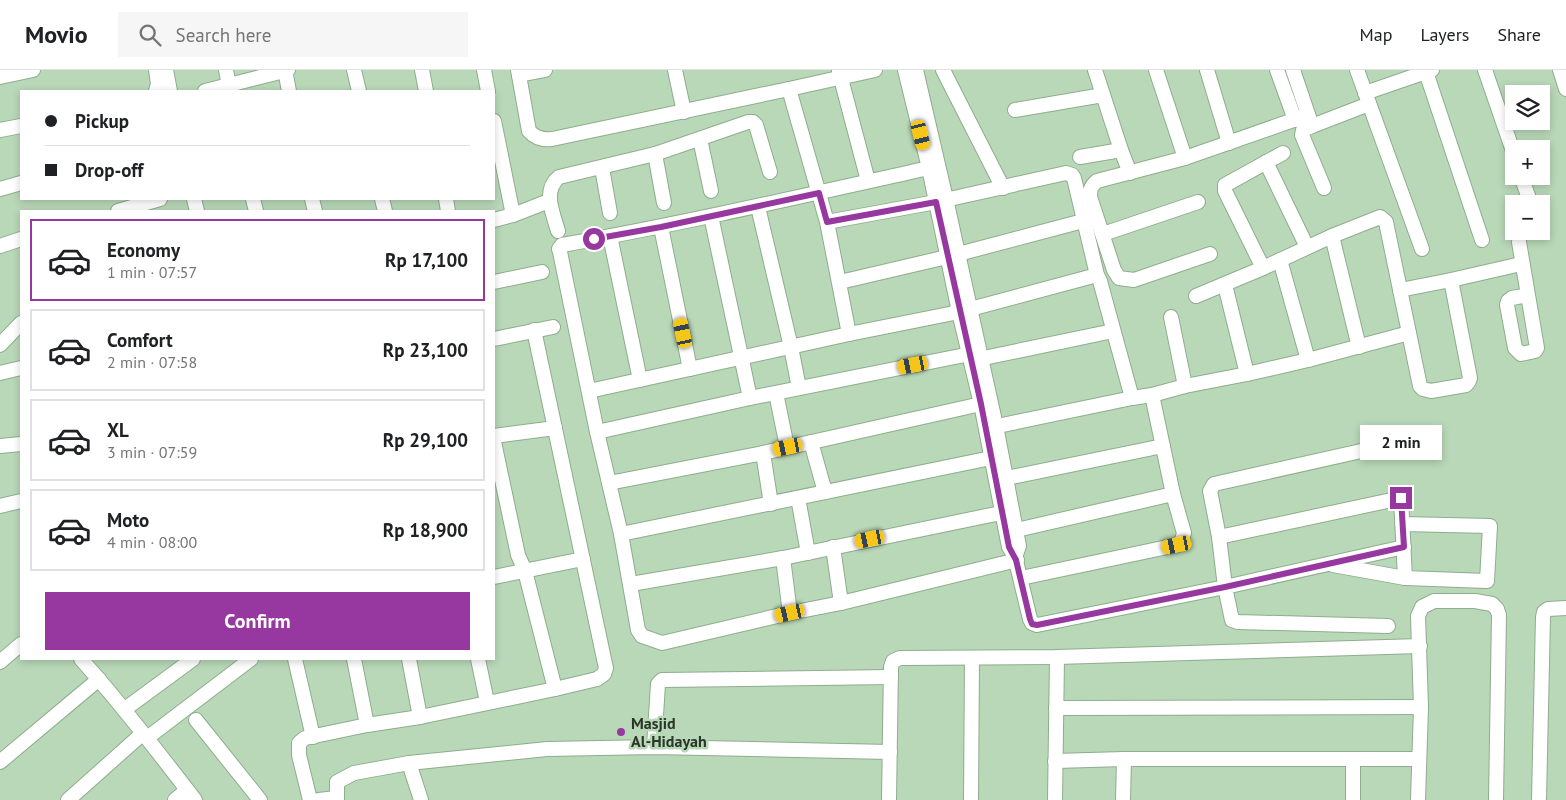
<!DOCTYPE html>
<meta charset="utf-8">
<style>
body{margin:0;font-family:"PT Sans",sans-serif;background:#f6f6f6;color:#202124;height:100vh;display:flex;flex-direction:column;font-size:19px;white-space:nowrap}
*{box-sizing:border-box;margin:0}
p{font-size:16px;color:#757577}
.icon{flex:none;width:28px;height:28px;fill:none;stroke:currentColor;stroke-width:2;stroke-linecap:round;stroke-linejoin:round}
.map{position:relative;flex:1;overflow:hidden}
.details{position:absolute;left:20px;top:140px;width:475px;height:450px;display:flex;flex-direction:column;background:#fff;border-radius:0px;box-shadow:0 2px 8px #0003}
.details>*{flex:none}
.top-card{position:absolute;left:20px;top:20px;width:475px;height:110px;border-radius:0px;box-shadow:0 2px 8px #0003;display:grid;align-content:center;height:110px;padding:0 25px;background:#fff}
.controls{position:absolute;left:1505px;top:15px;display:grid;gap:10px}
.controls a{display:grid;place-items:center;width:45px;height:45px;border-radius:0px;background:#fff;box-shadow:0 2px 8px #0003;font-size:25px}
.end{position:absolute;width:22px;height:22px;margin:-11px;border:6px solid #9737a0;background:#fff;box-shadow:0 0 0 2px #fff}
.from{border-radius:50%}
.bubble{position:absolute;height:35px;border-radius:0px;background:#fff;box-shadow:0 2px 8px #0003;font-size:16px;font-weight:700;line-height:35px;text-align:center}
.car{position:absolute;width:15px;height:30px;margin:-15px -8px;border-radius:6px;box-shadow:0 0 4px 1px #0007;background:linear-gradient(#f5c518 24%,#345 0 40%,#f5c518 0 76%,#345 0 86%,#f5c518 0)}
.top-card b{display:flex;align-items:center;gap:18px;height:48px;font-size:19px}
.top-card b+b{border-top:1px solid #e0e0e0}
.top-card i{width:12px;height:12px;background:#202124}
ul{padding:9px 0 0;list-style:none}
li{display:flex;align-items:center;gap:15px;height:82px;margin:0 10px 8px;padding:0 15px;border:2px solid #e0e0e0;border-radius:0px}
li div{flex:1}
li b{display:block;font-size:19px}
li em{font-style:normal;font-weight:700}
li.active{border-color:#9737a0}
li>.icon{width:45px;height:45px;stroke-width:1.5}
.primary-button{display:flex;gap:10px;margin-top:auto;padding:10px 25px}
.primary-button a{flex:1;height:58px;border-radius:0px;background:#9737a0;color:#fff;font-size:20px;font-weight:700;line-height:58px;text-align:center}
header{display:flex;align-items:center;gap:30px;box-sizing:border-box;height:70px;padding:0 25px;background:#fff;border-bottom:1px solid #e0e0e0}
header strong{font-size:24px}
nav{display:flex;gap:28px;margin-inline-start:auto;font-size:18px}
.search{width:350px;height:45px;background:#f6f6f6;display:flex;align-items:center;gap:12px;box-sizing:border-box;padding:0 18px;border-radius:0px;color:#757577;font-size:19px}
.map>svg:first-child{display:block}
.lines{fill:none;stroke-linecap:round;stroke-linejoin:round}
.minor-casing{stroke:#8fad8e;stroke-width:16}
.minor{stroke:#fff;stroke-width:14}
.route{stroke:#9737a0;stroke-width:6}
.poi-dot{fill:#9737a0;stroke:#b9d8b8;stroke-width:2}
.labels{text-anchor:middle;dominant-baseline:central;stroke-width:5;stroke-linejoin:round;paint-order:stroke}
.poi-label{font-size:16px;font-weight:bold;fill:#2a3629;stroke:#b9d8b8;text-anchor:start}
</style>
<header>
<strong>Movio</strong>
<div class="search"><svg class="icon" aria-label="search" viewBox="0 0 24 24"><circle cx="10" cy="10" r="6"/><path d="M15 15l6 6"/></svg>Search here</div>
<nav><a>Map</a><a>Layers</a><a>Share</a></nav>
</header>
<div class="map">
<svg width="1566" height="730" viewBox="0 0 1566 730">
<rect width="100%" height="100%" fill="#b9d8b8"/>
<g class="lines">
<!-- minor casing -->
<g class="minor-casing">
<g id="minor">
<path d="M156,0L158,14L156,21"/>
<path d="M166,0L170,21"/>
<path d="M226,0L230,21"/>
<path d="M285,0L289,21"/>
<path d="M354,0L359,21"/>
<path d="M422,0L426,21"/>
<path d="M484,0L488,21"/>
<path d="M518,0L529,61C535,68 543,70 552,69L789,19L875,0"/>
<path d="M675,0L684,42"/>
<path d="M905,0L929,98L959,242L981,334L1009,477L1015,487L1019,476L996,356L946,129L916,0"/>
<path d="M943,0L1003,118"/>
<path d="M1095,0L1121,80L1130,103"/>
<path d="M1156,0L1185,88"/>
<path d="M1207,0L1229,73"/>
<path d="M1277,0L1295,50"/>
<path d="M1293,0L1312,56L1369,34"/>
<path d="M1357,0L1422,179"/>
<path d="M1485,0L1514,84"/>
<path d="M1560,0L1566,19"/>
<path d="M839,1L868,111"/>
<path d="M1426,2L1482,170"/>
<path d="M519,5L545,0"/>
<path d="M0,7L33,0"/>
<path d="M789,19L827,152L849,264"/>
<path d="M205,21L288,0"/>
<path d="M1365,23L1432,0"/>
<path d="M1015,40L1103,25"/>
<path d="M494,51L513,145"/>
<path d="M1312,56L1303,60L1302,65L1324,118"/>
<path d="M0,60L21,56"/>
<path d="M700,69L711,121"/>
<path d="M655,84L664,133"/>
<path d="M1080,87L1121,80"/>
<path d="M1266,92L1307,177"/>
<path d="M602,98L610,143"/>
<path d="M929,98C807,125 685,153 562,175L559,179L560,182L597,362L621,464L638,560L642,566L662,573L790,543L841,533L1017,490"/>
<path d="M1521,106L1531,134"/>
<path d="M0,119L21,113"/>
<path d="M194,129L197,141"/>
<path d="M253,129L256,141"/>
<path d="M312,129L315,141"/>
<path d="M382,129L385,141"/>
<path d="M446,129L448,141"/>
<path d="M758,137L791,277L799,318"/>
<path d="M118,141L160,129"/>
<path d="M711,146L750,328"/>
<path d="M494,150L513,145L549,131"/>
<path d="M827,152L936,132L1066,103L1072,105L1074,108L1097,205L1100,211L1132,328"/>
<path d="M661,157L690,299"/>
<path d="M558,161C553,143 542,121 559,107L655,84L748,52H753L756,55L770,102"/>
<path d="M1103,164L1198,132"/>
<path d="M610,166L640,310"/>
<path d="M1332,166L1359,277"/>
<path d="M1519,172L1537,278L1535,281L1521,284L1515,278L1507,235L1508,231L1512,228L1528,225"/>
<path d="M0,176L21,169"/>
<path d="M1210,184L1134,210L1119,208L1114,200L1090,127C1090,119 1091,116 1097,111L1185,88L1308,45"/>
<path d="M1280,190L1308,290"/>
<path d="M1263,198L1225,121V115L1283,83"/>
<path d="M494,212L542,202"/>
<path d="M840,212L947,187L1083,151"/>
<path d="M1225,215L1247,304"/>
<path d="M1400,220L1451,210L1521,194"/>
<path d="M1196,226L1263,198L1332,166L1380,147L1386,152L1420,316L1423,319L1431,321L1466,315L1469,311L1470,308L1451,210"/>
<path d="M1171,247L1185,316"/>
<path d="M494,269L553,257"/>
<path d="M0,275L21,253"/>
<path d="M974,290L1113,261"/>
<path d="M0,303L21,298"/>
<path d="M589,321L849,264L959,242L1097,205"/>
<path d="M776,323L787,377"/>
<path d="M988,358L1132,328L1152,325L1185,316L1247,304L1308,290L1409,263"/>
<path d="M597,362L750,328L970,284"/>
<path d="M494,366L555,358"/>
<path d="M494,372L518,485L525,501L555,619"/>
<path d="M811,372L825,422"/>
<path d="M0,376L21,374"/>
<path d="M763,383L771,434"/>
<path d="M997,410L1163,376"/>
<path d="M609,413L763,383L981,334"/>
<path d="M798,428L808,483"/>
<path d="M0,436L21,431"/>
<path d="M1008,462L1173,424"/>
<path d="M621,464L991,388"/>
<path d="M1219,467L1401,428L1405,508L1487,511L1490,456L1402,454"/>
<path d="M833,477L841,533"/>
<path d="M1015,487L1030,549L1032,553L1037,555L1225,517L1219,467L1210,421L1214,414L1388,375"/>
<path d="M783,488L790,543"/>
<path d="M1333,495L1405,508"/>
<path d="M494,507L583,489"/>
<path d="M1021,508L1177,475L1181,473L1184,463L1173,424L1152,325"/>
<path d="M631,514L783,488L1001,443"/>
<path d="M1388,556L1238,552L1232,550L1225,517L1404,477"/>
<path d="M81,589C121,634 158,682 195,730"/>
<path d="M295,589L313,667"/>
<path d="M354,589L367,655"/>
<path d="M409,589L420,647"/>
<path d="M478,589L487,632"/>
<path d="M0,592L21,574"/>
<path d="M1056,638L1421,637"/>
<path d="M125,639L193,589"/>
<path d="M196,650L260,730"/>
<path d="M147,668L251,589"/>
<path d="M654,677L658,614L662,610L891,607"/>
<path d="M1055,691L1124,689H1419"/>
<path d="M0,692L99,609"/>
<path d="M409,693L421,730"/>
<path d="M68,730L142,664"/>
<path d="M175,730L187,720"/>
<path d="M310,730L299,685V673L305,668L367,655L420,647L555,619L597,609L604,604L606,598L604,589L534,260"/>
<path d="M319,730L336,728"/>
<path d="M337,730V712L354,703L409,693L547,679L654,677L890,682"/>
<path d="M889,730L891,597L893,591L900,588L1057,587L1420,576"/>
<path d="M971,730L972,588"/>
<path d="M1055,730L1057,587"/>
<path d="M1123,730L1124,689"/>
<path d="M1353,730V689"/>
<path d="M1418,730L1421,637L1418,546L1422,537L1434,531H1475L1492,534L1497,539L1499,545L1496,730"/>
<path d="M1539,730L1543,547L1544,542L1548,539L1566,538"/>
</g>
</g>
<!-- minor -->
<use href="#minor" class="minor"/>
</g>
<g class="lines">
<!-- route -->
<path class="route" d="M594,169L661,157L819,123L827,152L936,132L981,334L1009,477L1016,490L1030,549L1032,554L1037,555L1225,517L1404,477L1401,428"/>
</g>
<!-- markers -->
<circle class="poi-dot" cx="621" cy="662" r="5"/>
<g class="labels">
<!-- poi labels -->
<g class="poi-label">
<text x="631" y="653">Masjid<tspan x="631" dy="18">Al-Hidayah</tspan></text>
</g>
</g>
</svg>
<div class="controls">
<a><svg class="icon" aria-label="layers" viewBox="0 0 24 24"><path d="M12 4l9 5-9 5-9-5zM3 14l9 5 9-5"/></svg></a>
<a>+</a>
<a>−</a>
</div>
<i class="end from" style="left:594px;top:169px"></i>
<i class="end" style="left:1401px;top:428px"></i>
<div class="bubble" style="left:1360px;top:355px;width:82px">2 min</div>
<i class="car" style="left:921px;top:65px;rotate:166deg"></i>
<i class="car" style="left:683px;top:263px;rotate:348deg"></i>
<i class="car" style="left:913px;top:295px;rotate:259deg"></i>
<i class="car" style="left:788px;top:377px;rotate:258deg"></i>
<i class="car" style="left:870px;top:469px;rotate:258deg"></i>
<i class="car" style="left:1177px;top:475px;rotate:258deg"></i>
<i class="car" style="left:790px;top:543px;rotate:257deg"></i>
<div class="top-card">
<b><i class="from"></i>Pickup</b>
<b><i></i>Drop-off</b>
</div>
<section class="details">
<ul>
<li class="active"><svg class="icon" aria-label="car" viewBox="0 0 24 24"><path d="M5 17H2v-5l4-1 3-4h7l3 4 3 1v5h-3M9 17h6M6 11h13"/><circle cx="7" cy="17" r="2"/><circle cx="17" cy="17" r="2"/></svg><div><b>Economy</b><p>1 min · 07:57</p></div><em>Rp 17,100</em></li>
<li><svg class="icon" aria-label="car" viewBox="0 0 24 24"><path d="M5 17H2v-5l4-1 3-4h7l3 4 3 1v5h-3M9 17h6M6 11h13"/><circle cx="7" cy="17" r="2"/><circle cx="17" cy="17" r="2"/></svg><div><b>Comfort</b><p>2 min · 07:58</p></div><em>Rp 23,100</em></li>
<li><svg class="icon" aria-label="car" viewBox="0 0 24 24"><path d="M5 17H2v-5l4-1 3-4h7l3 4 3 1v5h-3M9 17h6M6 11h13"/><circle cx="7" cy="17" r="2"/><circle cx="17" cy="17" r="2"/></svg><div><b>XL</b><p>3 min · 07:59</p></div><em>Rp 29,100</em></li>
<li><svg class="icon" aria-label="car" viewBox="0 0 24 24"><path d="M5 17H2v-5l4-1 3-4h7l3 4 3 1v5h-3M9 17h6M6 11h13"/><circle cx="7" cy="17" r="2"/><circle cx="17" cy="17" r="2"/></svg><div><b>Moto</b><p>4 min · 08:00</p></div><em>Rp 18,900</em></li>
</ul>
<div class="primary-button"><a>Confirm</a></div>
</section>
</div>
